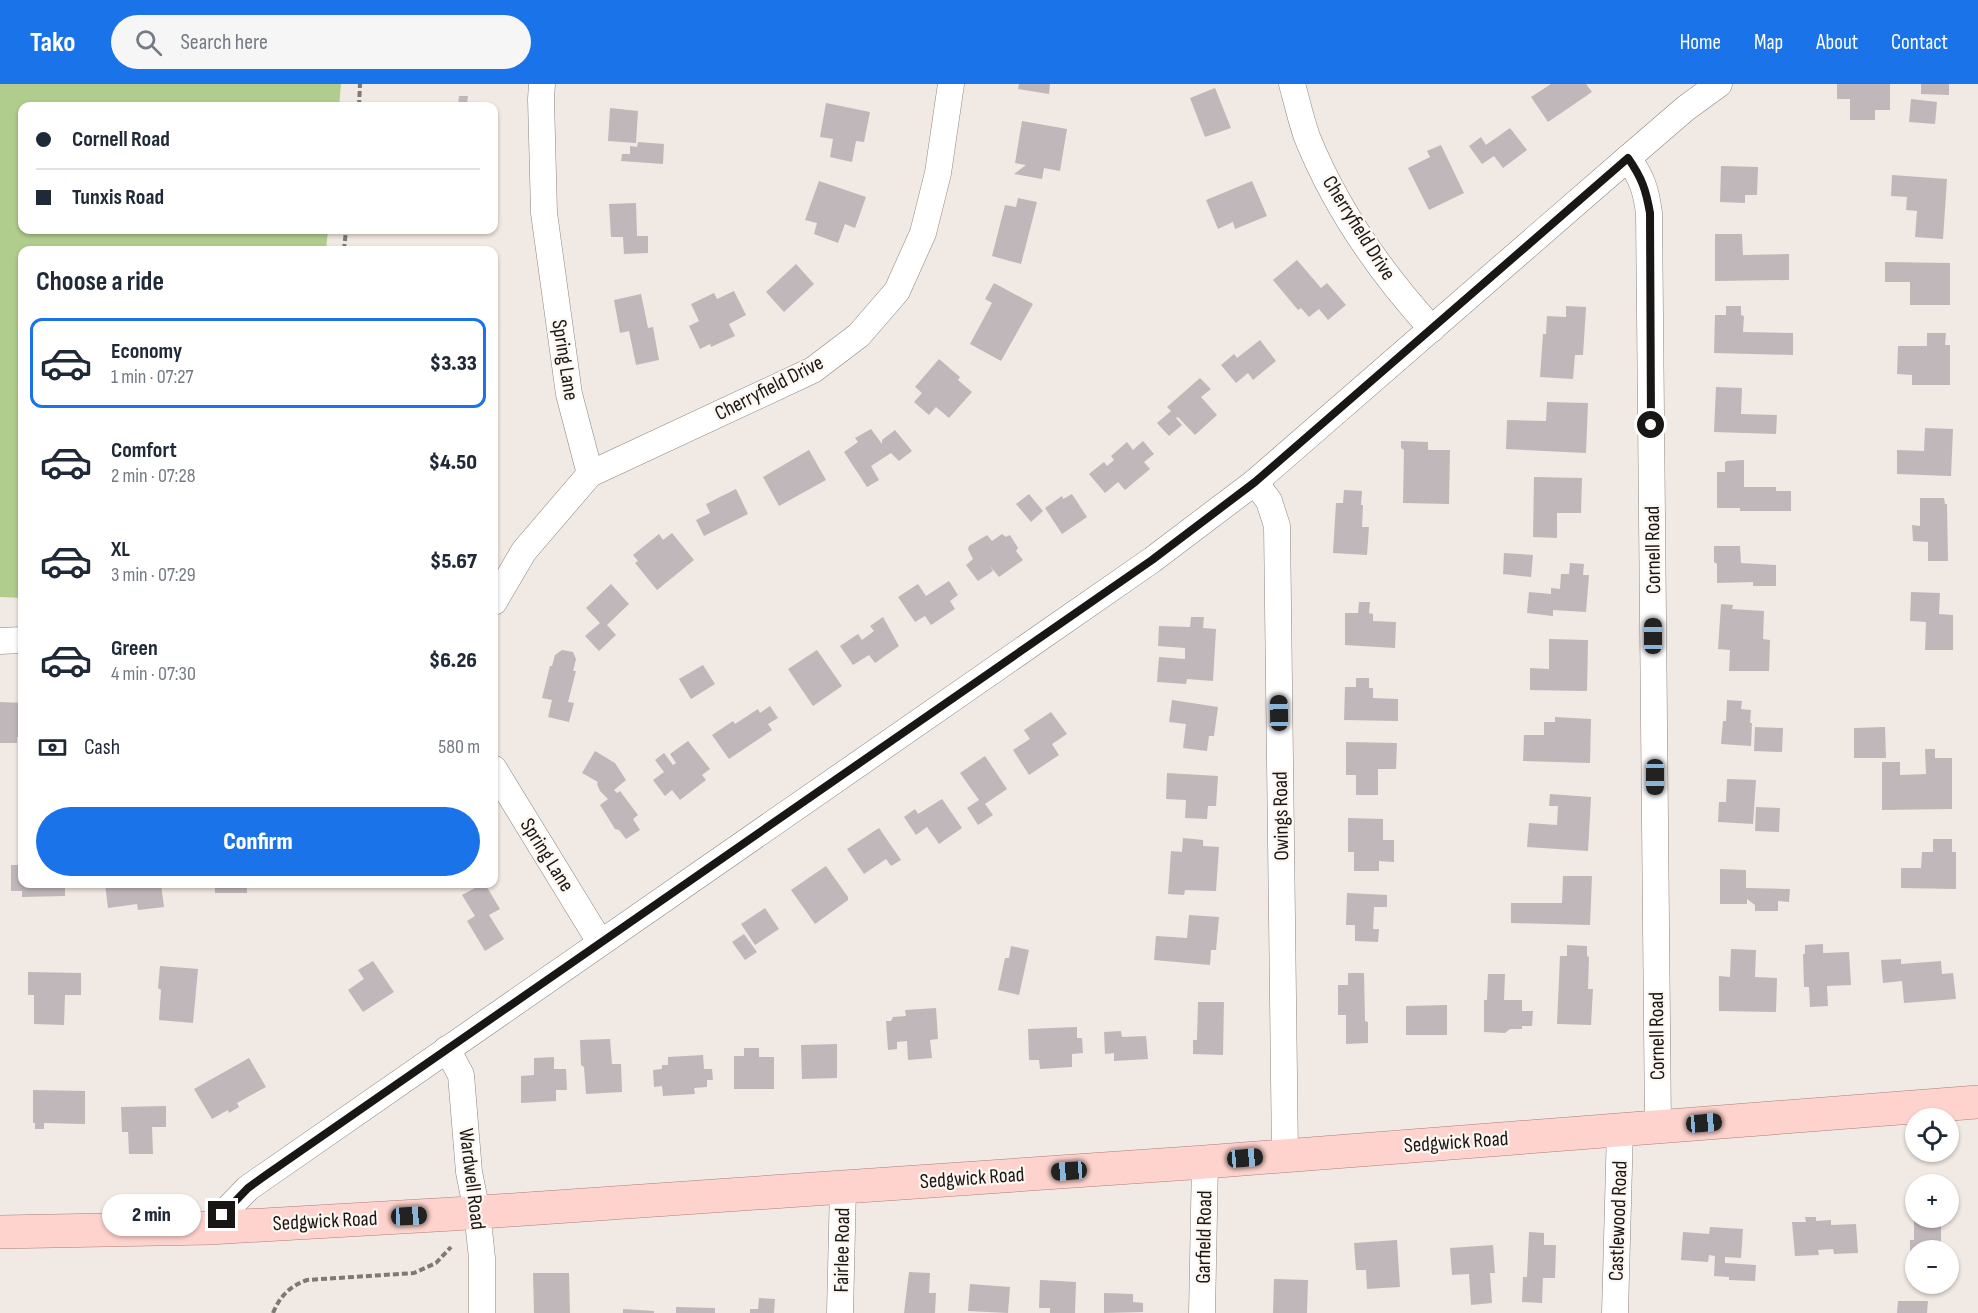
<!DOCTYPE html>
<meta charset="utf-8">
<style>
body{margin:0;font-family:"Sofia Sans Condensed",sans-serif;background:#f6f6f7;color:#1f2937;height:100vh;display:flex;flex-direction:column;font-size:22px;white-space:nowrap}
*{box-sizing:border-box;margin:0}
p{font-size:20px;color:#747a83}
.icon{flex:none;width:33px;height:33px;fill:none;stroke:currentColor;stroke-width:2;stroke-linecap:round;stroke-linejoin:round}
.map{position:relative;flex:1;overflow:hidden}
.sheet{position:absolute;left:18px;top:162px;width:480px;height:642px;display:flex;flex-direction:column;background:#fff;border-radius:12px;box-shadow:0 2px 4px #0004}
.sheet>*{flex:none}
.banner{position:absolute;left:18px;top:18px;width:480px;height:132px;border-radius:12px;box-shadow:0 2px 4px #0004;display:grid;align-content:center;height:132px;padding:0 18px;background:#fff}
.fabs{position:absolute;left:1905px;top:1024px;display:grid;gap:12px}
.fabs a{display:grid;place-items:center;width:54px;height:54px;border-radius:50%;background:#fff;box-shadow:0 2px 4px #0004;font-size:30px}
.end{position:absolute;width:27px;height:27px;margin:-14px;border:8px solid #191715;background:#fff;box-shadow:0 0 0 3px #fff}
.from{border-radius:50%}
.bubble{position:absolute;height:42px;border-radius:21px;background:#fff;box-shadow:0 2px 4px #0004;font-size:20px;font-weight:800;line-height:42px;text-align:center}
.car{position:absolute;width:18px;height:36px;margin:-18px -9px;border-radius:8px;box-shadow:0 0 4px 2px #0007;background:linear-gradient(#222 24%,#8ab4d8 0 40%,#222 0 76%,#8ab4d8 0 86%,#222 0)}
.banner b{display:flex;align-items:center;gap:21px;height:57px;font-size:22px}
.banner b+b{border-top:2px solid #e0e1e3}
.banner i{width:15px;height:15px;background:#1f2937}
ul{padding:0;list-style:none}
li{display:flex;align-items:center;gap:18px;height:90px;margin:0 12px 9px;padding:0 6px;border:3px solid transparent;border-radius:12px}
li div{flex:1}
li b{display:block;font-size:22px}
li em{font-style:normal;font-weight:800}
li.current{border-color:#1a73e8}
li>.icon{width:54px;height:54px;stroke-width:1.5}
h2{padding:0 18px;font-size:27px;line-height:72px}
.pay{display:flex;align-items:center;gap:15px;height:66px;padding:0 18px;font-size:22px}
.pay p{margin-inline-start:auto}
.cta{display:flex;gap:12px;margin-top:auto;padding:12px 18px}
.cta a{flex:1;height:69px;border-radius:36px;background:#1a73e8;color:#fff;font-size:24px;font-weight:800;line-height:69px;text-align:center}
header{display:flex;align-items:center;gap:36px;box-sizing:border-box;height:84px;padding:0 30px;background:#1a73e8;color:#fff}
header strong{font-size:28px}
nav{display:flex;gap:33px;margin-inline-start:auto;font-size:21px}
.search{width:420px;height:54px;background:#f6f6f7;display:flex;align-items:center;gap:15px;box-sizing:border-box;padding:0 21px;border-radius:33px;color:#747a83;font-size:22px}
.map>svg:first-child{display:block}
.green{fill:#b1cd8d}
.building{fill:#c0b7bb}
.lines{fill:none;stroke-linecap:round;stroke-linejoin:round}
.minor-casing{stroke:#8d8581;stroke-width:27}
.major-casing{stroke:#ae7e76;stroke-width:34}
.path{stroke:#7e7975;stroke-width:4;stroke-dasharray:6 3;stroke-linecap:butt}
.minor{stroke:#fff;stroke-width:26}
.major{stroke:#fed3cd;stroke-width:33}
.route{stroke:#191715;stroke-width:8}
.labels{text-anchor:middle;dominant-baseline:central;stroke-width:4.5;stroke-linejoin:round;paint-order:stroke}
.street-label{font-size:21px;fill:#191715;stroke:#fef6f1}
</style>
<header>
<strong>Tako</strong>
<div class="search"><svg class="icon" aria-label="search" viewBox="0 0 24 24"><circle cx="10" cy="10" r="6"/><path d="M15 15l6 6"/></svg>Search here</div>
<nav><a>Home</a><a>Map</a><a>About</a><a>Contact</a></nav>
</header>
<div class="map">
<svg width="1978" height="1229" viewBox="0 0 1978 1229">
<rect width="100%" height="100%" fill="#f1e9e3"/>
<!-- green -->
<path class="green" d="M0,0H341L339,22H22V146H328L326,166H22V514L0,513Z"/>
<!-- building -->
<g class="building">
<path d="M1019,0H1050L1049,10L1018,5Z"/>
<path d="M1551,0H1586L1592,8L1548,38L1531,13Z"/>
<path d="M1837,0H1890V26H1875V36H1850V15H1837Z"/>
<path d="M1921,0H1949V11L1921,10Z"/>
<path d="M1215,4L1231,44L1205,53L1190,14Z"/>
<path d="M459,12H468L467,19L483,20V22H458Z"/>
<path d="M1911,15L1937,18L1935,40L1909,38Z"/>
<path d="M826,19L870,28L864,58L856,57L852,78L830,73L833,55L820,53Z"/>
<path d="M610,24L638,27L636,59L608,57Z"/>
<path d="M1022,37L1067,45L1060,87L1044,84L1042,95L1014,90L1026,81L1015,79Z"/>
<path d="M1510,44L1527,66L1503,84L1494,72L1482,80L1469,62L1481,53L1486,61Z"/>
<path d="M638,58L664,60L663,80L621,77L622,70H630V62L637,63Z"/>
<path d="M1441,61L1464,109L1429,126L1408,84L1430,73L1427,67Z"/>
<path d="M1721,82L1758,83L1757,111H1745V119L1720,118Z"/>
<path d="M1892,91L1947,95L1943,155L1915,153L1917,127L1906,126L1907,113L1891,112Z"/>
<path d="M819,97L866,113L855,144L845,140L838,159L814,150L817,139L805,136Z"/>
<path d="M1252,97L1267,132L1235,145L1233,138L1218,145L1206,116Z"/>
<path d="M1018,114L1037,118L1021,180L992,172L1005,121L1016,123Z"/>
<path d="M636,119L637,152H648V169L624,170L623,153H611L609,120Z"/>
<path d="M1715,150H1742L1743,171L1789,170V196L1715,197Z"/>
<path d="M1297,176L1321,204L1327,199L1346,221L1328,236L1319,225L1309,233L1301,224L1298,226L1273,196Z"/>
<path d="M1885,178L1950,179V221H1910V198H1885Z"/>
<path d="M796,180L814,200L784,228L766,208Z"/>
<path d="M994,199L1033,220L1001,277L970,260L992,219L985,215Z"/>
<path d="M734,207L746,231L729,240L735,252L711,263L710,260L700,265L689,242L699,237L691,220L714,209L717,215Z"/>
<path d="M641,210L648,244L653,243L659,276L636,281L629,247L620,249L614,216Z"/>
<path d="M1566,222L1586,223L1583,271H1575L1573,295L1540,293L1543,250H1546L1547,232L1566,233Z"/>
<path d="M1726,222H1741V231L1744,232L1743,248L1793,249V271L1714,269L1715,231H1726Z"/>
<path d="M1927,249H1946L1945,261H1950V301H1912V291L1897,290L1898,262H1927Z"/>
<path d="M1260,256L1276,277L1253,296L1248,289L1236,299L1221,281L1234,270L1237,274Z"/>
<path d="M939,275L960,293L958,296L972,308L949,334L936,323L929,331L914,318L922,309L915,303Z"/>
<path d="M1200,294L1211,305L1201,313L1217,331L1195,351L1178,333L1176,334L1182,341L1169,352L1157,339L1171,327L1167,323Z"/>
<path d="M1716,303L1742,304L1741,330L1777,331L1776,350L1714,348Z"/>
<path d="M1547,318L1588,319L1586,369L1506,365L1507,336L1546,337Z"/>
<path d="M1925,344L1953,345L1951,392L1897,390V366L1924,367Z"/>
<path d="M871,345L882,360V356L895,346L912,367L899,377L891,369L871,382L879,396L867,403L844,368L858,358L855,354Z"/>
<path d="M1143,357L1154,370L1144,378L1150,385L1125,406L1118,398L1105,409L1089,390L1104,378L1107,382L1114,376L1111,372L1127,358L1133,366Z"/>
<path d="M1401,357L1428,358V366H1450L1449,420L1403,419L1404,366L1401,364Z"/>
<path d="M809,366L826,396L779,422L763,393Z"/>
<path d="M1744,376V403H1776V407H1791V427H1740V424H1717V388H1725V378L1727,377Z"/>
<path d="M1534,393L1582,394L1581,429H1557V454L1533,453Z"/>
<path d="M736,405L748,430L704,452L696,436L710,429L706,420Z"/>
<path d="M1344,406L1362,407L1361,421H1363L1362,443H1369L1367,471L1333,469L1336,419H1343Z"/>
<path d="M1029,410L1043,427L1031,438L1016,420Z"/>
<path d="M1072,410L1087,433L1062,450L1045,424L1062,412L1063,415Z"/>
<path d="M1920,414H1944L1945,420H1947L1948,477H1928V458L1913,457L1912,441L1920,442Z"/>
<path d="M672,449L694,476L657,506L635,479L638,477L633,471L659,450L663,456Z"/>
<path d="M1002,450L1006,453L1010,451L1018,464L1016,467L1023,476L999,493L990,482L993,487L978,497L966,481L973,475L968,465L969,462L987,451L992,457Z"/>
<path d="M1714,462H1740L1741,479L1776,481V502H1753V498L1717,499V480L1714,478Z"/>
<path d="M1504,469L1533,471L1531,493L1503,490Z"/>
<path d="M1570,479L1584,480L1583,491H1589L1586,528L1553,526V532L1527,529L1529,508L1551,510V504L1560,505L1561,490H1569Z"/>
<path d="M949,497L958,511L950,517L955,525L931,541L925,532L915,538L898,513L918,500L926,512Z"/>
<path d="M611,500L629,520L607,541L616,551L599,567L585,552L600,539L586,524Z"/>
<path d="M1911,508L1940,509L1939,530L1953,531V566H1925L1926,538L1910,537Z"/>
<path d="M1359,518H1370L1369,529L1373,530V537L1396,538L1395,564L1345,561V529H1358Z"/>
<path d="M1721,520L1733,521L1732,525L1764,527L1763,555L1770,556L1769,587H1729L1730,566L1718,565Z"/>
<path d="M883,533L899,562L875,579L869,571L853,581L840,562L858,550L862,556L874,547L870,542Z"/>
<path d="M1191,533H1204L1203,544L1216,545L1213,597L1187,595L1186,600L1157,598L1159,573L1185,575V564L1158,562L1159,542L1190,543Z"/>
<path d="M1549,555L1588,556L1587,607L1530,606V584L1549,585Z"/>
<path d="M562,566L573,568L576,575L573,587H576L568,618L574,619L569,638L548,633L552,616L542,614L550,582H552L555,571Z"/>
<path d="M817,566L842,602L813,622L788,585Z"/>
<path d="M703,581L715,600L691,615L679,595Z"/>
<path d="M1356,594H1369V604H1373V614L1398,615V637L1344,636L1345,603H1356Z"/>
<path d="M1172,616L1218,623L1214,652H1209L1207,667L1183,664L1186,640L1169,638Z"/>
<path d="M1727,616L1742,617L1741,625L1751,626L1750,639H1752L1751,662L1721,660L1723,637H1726Z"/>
<path d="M0,618L22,619V653H17V659H0Z"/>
<path d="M770,622L778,634L768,640L772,646L729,675L712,651L733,637L735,640L758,625L760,629Z"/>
<path d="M1051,628L1067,650L1052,660L1059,671L1029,691L1013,666L1030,655L1024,646Z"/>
<path d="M1555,633L1591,635L1590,679L1523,677L1524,651H1544V638H1555Z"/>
<path d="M1755,643L1783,644L1782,668L1754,667Z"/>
<path d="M1885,643L1886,674H1854V644Z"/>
<path d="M688,657L710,685L702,691L706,696L680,716L672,706L665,712L653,696L664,688L655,676L664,669L673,681L676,679L670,670Z"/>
<path d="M1346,658L1397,659L1396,685H1378V711H1356V691H1346Z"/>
<path d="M1925,665H1935V674H1952V725L1882,726V678H1900V691L1926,690Z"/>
<path d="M595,667L615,679L626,696L614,706L617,709L620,707L638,731L633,735L640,746L626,755L619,746L615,745L600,721L608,715L600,707L597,700L598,698L582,689Z"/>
<path d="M985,672L1007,705L985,720L993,731L978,741L967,724L979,716L960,689Z"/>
<path d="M1167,689L1218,692L1216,722H1208L1207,735L1185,734L1186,716L1166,715Z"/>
<path d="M1727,695L1756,696L1753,740L1718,738L1719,718H1726Z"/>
<path d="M1550,710L1591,713L1588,767L1527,763L1529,739L1557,741L1558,722H1549Z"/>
<path d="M942,715L962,744L939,760L927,743L916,751L904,733L915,725L918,730Z"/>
<path d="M1756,723L1780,724L1779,748L1755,747Z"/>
<path d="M1348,734L1383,735V756H1394V778L1379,777V787H1354V768H1348Z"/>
<path d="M879,744L901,776L891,782L886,775L864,790L847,765Z"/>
<path d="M1183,754L1203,756V762L1219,763L1216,807L1185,806L1184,811L1168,810L1171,767L1182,768Z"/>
<path d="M1933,755H1952V768H1956V805L1901,804V784H1921L1922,768H1933Z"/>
<path d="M11,781H22V800H65V812L22,813V807H11Z"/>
<path d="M826,782L848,813V816L815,840L791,806Z"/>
<path d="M1720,785L1746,786V804L1790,805L1789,818L1778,817V827H1755V821L1747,815V820H1720Z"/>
<path d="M1563,792H1592L1590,841L1511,839V819H1562Z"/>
<path d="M105,800H161L164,823L138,826L137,820L108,824Z"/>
<rect x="215" y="800" width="32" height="9"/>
<path d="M482,800H485L500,825L489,831L504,855L485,867L467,837L475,832L462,811Z"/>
<path d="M1347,809L1387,811V823H1374L1373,845H1379L1378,858L1355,857V841H1346Z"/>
<path d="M765,824L779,845L755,861L741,840Z"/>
<path d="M1189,831L1219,833L1216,866H1211L1210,881L1154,876L1156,852L1187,854Z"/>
<path d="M744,850L757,868L745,876L732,858Z"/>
<path d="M1823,860V869L1849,868L1851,901L1827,902L1828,922L1810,923L1809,903H1804L1803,870H1805V861Z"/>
<path d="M1567,861L1587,862V872L1589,873L1588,905H1593L1591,941L1557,940L1560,872H1567Z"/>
<path d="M1011,862L1029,866L1019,911L998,906L1005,874H1009Z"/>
<path d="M1731,865L1756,866L1755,893L1777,894L1776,928L1719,927V892L1730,893Z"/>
<path d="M1901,875V880L1941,877L1942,890L1953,889L1956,915L1904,919L1902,897L1883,899L1881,876Z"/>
<path d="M373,877L394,908L363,928L348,906L364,895L358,886Z"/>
<path d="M160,882L198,885L193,939L159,936L161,906L158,904Z"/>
<path d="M28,888L81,889V911H65L64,941L34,940V911H28Z"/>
<path d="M1348,889H1364L1365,937L1368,938V959L1346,960V931H1338V901H1348Z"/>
<path d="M1488,890H1505L1504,916H1522V927H1533L1532,942H1522V945H1510L1505,949L1484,948V916H1487Z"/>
<path d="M1198,918H1224L1223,971L1193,970V956H1197Z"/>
<path d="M1447,921V951H1406V922Z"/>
<path d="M936,924L938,955L930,956L932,974L908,976L907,957L897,958V965L888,966L886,937H891L893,933L906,932L905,926Z"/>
<path d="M1077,943V954H1082L1083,969L1072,970V983L1040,985L1039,976H1029L1028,945Z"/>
<path d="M1121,947L1122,953L1146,952L1148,975L1114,977V969L1105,970L1104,948Z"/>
<path d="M610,955L612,980H621L622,1008L586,1010L584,983L581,981L580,956Z"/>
<path d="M837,960V994L802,995L801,961Z"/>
<path d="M744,964H759V973H774V1005H734V972H744Z"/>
<path d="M703,971L704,985H712L713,996H707V1003L694,1004L695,1010L663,1012L662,1002L654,1003L653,986L662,985V981H668V973Z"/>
<path d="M554,973V985H566L567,1006H556V1017L521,1019V992L534,991V974Z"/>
<path d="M249,974L266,1003L237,1019L239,1023L229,1029L228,1026L212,1035L194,1005Z"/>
<path d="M33,1006L85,1007V1040L44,1039V1045H35V1039H33Z"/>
<path d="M166,1022V1043H152L153,1070H129L128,1048H122L121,1023Z"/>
<path d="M1805,1133H1816V1137L1831,1136V1141L1856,1140L1858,1169L1834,1170L1833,1165L1818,1166L1819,1171L1795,1172L1792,1138H1806Z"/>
<path d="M1914,1134H1941V1164H1928V1167H1916V1190H1910V1156H1914Z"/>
<path d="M1710,1143L1743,1145L1741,1174L1725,1173V1179L1756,1181L1755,1197L1729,1196V1193L1714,1192L1715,1172L1709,1171L1708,1178L1681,1176L1683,1148L1709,1150Z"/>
<path d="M1529,1148L1544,1149V1161H1556L1555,1194H1543L1542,1219L1522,1218L1523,1193H1527Z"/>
<path d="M1397,1156L1400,1203L1367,1205L1366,1186H1356L1354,1159Z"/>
<path d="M1493,1161L1495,1189H1490L1492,1219L1471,1221L1469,1190L1452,1191L1450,1164Z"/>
<path d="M909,1188L930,1189L929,1209H936L935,1229H904Z"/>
<path d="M533,1189H569L570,1229H534Z"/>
<path d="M1274,1195L1308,1196L1307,1229H1273Z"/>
<path d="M1040,1196L1076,1198L1075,1229H1050V1224H1039Z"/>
<path d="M970,1200L1010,1203L1008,1229L968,1227Z"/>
<path d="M1104,1209L1133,1210V1218L1143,1219V1228L1104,1229Z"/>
<path d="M759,1214L775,1215L774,1229H750V1225H758Z"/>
<path d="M1898,1217H1928L1927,1229H1897Z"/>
<path d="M676,1223L715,1224V1229H676Z"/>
<path d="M623,1225L654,1227V1229H623Z"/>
</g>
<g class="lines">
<!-- minor casing -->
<g class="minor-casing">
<g id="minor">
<path d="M542,0L541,15L544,129L569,310L590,390"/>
<path d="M1292,0C1297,18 1301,36 1307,53C1336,125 1380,188 1432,245"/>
<path d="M1628,74C1642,94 1646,106 1649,129L1658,1043"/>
<path d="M1255,398L1269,417L1277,442L1285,1071"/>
<path d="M494,518L524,467L590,390L813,286L859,251L897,207L923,149L938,89L951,0"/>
<path d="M0,557L22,556"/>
<path d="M494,685L600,858"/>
<path d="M447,965L461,991L469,1088L477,1128L482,1174V1229"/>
<path d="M209,1144L248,1104L1152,476L1255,398L1628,74L1686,24L1719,0"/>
<path d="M840,1229L843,1103"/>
<path d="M1202,1229L1205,1078"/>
<path d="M1615,1229L1620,1045"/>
</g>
</g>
<!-- major casing -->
<g class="major-casing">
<path id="major" d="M0,1148L209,1144L453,1130L1205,1078L1978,1018"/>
</g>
<!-- path -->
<g class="path">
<path d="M359,22L360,0"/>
<path d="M344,166L346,146"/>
<path d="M273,1229C280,1212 290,1202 307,1196L414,1189L436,1179L451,1163"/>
</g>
<!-- minor -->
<use href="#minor" class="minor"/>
<!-- major -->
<use href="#major" class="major"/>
</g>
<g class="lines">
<!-- route -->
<path class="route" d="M222,1131L248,1104L266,1091L1152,476L1255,398L1628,74C1642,94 1646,106 1650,129L1651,341"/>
</g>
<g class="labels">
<!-- street labels -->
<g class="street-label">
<text transform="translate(1359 144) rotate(58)">Cherryfield Drive</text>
<text transform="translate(565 276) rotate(81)">Spring Lane</text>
<text transform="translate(769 304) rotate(-27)">Cherryfield Drive</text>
<text transform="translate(1653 466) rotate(-91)">Cornell Road</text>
<text transform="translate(1281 732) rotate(-91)">Owings Road</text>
<text transform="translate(547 771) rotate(58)">Spring Lane</text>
<text transform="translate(1657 952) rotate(-91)">Cornell Road</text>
<text transform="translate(1456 1058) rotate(-4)">Sedgwick Road</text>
<text transform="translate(972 1094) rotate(-4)">Sedgwick Road</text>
<text transform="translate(472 1095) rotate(83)">Wardwell Road</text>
<text transform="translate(325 1137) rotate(-3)">Sedgwick Road</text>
<text transform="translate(1618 1137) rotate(-88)">Castlewood Road</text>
<text transform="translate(1204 1153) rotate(-89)">Garfield Road</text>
<text transform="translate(842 1166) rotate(-89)">Fairlee Road</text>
</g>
</g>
</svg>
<div class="fabs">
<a><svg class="icon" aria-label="locate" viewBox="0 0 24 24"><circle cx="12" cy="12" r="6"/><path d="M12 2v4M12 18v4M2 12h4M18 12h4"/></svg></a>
<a>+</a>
<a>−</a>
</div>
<i class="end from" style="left:1651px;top:341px"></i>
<i class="end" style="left:222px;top:1131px"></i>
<div class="bubble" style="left:102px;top:1110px;width:99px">2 min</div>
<i class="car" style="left:1653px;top:552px;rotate:0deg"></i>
<i class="car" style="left:1279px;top:629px;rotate:359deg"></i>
<i class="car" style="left:1655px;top:693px;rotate:180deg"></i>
<i class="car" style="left:1704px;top:1039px;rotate:85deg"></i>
<i class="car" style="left:1245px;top:1074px;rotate:85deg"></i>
<i class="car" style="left:1069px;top:1087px;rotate:266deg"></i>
<i class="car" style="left:409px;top:1132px;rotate:87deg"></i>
<div class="banner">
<b><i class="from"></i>Cornell Road</b>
<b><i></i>Tunxis Road</b>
</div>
<section class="sheet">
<h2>Choose a ride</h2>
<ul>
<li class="current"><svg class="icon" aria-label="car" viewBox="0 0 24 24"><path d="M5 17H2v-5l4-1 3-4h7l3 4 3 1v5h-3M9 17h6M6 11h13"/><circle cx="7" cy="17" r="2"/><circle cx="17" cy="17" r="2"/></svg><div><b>Economy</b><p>1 min · 07:27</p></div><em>$3.33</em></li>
<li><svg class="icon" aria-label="car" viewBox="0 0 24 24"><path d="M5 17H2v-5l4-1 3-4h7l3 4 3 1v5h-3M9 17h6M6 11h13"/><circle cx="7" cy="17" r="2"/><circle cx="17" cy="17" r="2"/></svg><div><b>Comfort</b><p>2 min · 07:28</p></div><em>$4.50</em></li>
<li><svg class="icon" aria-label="car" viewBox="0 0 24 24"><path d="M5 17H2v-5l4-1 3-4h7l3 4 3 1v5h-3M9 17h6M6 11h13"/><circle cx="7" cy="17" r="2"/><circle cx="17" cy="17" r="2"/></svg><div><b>XL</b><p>3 min · 07:29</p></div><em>$5.67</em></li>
<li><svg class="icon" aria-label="car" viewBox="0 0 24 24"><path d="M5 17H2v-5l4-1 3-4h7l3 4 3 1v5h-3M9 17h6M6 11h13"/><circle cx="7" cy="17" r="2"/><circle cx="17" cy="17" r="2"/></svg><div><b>Green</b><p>4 min · 07:30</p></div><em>$6.26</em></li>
</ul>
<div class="pay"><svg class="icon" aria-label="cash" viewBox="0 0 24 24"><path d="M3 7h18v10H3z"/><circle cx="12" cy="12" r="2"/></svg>Cash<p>580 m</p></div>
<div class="cta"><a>Confirm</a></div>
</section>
</div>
